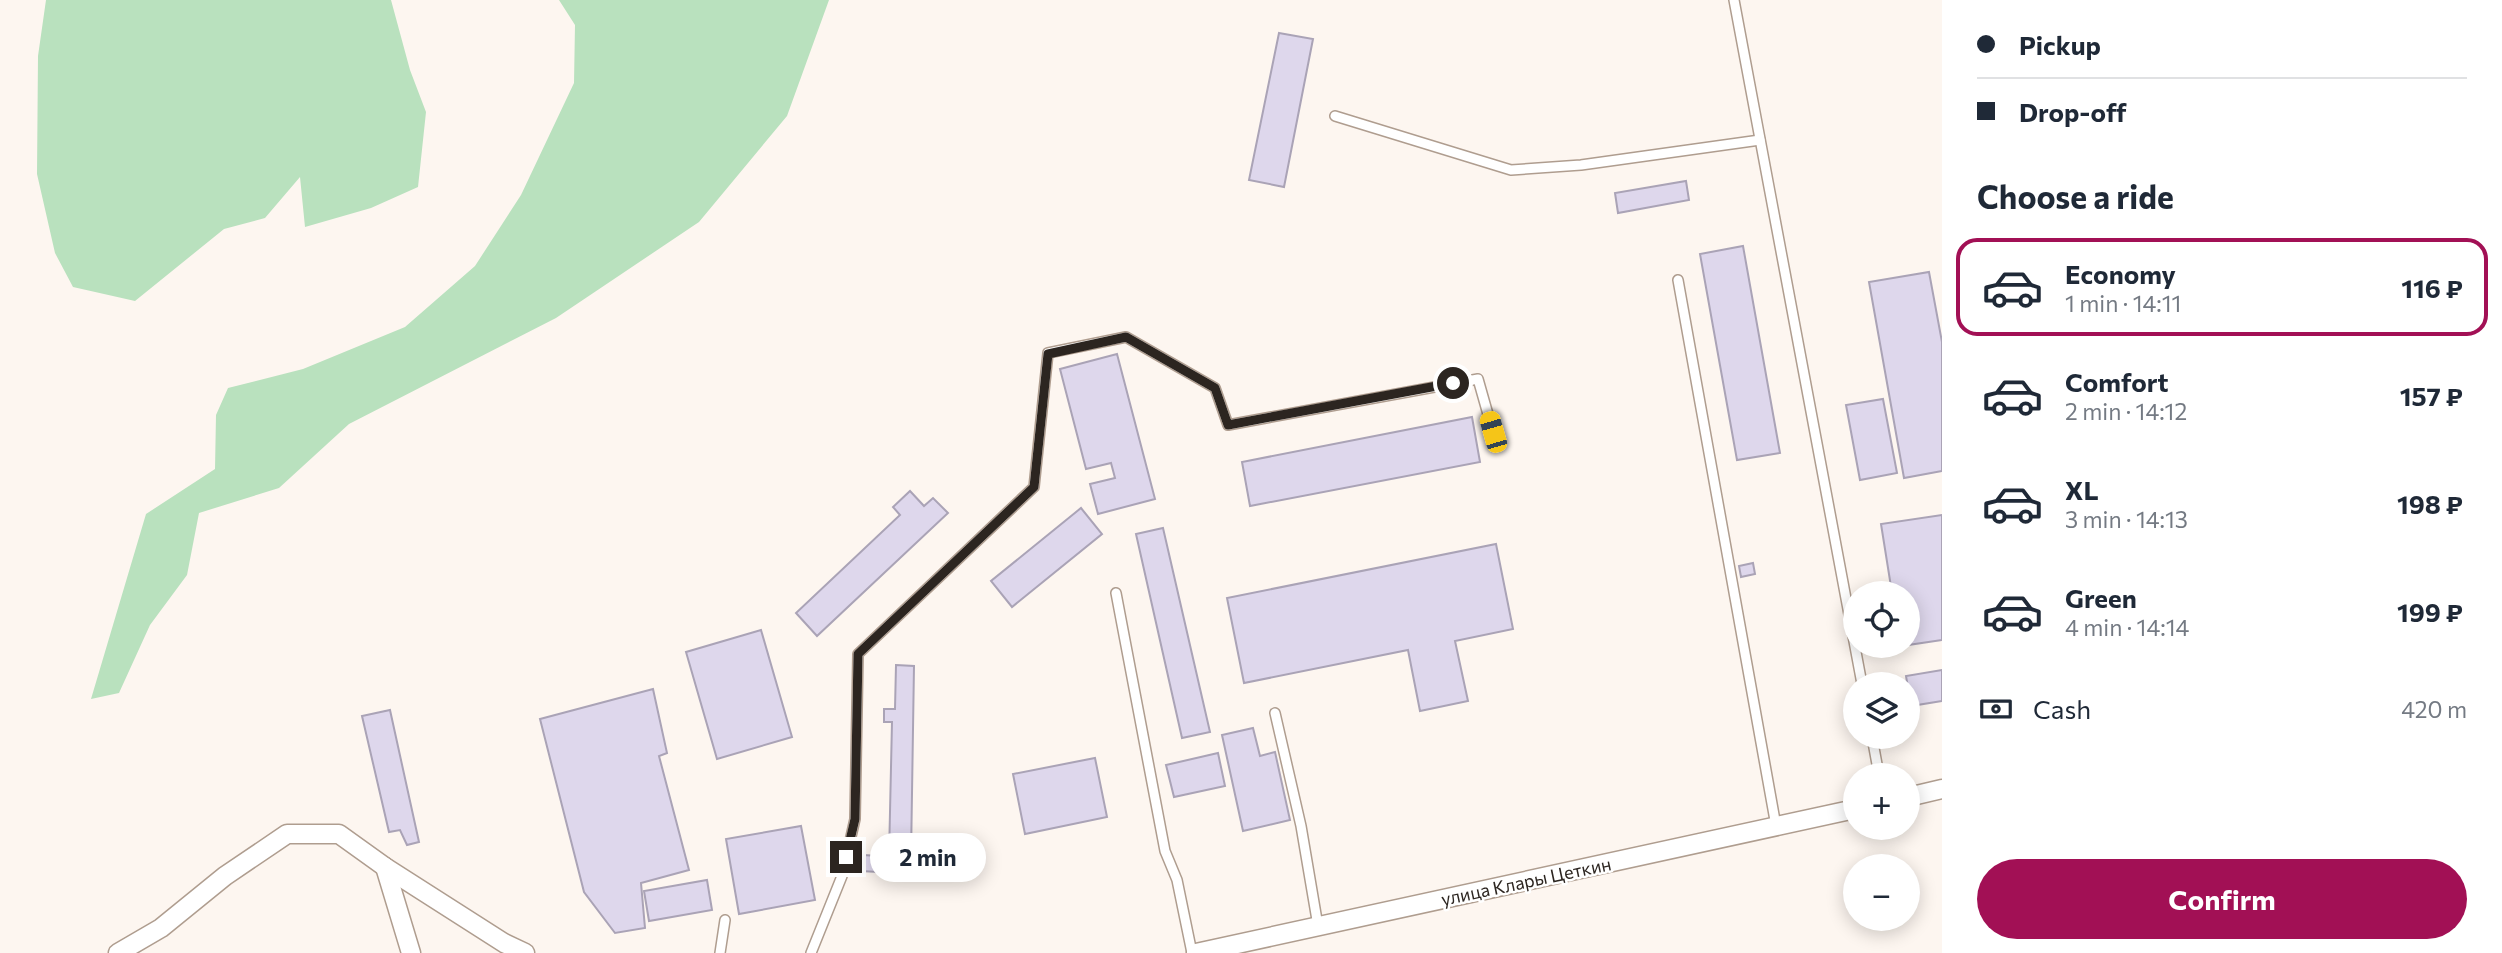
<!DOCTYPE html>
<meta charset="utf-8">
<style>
body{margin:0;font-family:Commissioner,sans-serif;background:#f2f2f3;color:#1f2937;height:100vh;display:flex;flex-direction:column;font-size:26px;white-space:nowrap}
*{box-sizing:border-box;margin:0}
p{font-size:23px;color:#747a83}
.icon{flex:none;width:38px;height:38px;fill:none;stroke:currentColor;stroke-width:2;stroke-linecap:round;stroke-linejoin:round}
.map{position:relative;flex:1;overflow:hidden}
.drawer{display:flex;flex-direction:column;background:#fff;width:560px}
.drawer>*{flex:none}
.guide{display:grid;align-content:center;height:154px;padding:0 35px;background:#fff}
.tools{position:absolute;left:1843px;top:581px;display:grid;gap:14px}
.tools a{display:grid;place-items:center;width:77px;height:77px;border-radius:50%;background:#fff;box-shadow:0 4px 18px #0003;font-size:35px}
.end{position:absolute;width:32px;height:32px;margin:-16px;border:9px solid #2c2520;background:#fff;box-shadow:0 0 0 4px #fff}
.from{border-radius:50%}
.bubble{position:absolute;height:49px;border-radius:24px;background:#fff;box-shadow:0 4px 18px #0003;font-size:23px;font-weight:700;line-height:49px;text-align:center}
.car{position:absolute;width:21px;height:42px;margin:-21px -10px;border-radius:9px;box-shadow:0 0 5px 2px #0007;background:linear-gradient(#f5c518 24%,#345 0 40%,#f5c518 0 76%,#345 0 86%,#f5c518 0)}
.guide b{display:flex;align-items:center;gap:24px;height:66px;font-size:26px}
.guide b+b{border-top:2px solid #e0e1e3}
.guide i{width:18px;height:18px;background:#1f2937}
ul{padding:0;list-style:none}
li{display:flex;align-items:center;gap:21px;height:98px;margin:0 14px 10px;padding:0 21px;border:4px solid transparent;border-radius:21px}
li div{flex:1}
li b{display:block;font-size:26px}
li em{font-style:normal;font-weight:700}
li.selected{border-color:#a21055}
li>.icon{width:63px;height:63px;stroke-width:1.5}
h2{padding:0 35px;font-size:32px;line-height:84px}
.pay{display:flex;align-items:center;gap:18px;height:77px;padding:0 35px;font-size:26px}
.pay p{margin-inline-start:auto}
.button{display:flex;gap:14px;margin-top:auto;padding:14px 35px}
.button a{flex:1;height:80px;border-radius:42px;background:#a21055;color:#fff;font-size:28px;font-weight:700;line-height:80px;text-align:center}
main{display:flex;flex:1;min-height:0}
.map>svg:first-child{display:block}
.green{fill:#b9e1be}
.building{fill:#ded7ec;stroke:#aaa3b6;stroke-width:2}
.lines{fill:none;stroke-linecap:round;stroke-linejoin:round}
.lane-casing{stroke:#af9d8f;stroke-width:12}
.street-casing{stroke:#af9d8f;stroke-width:21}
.lane{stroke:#fff;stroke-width:9}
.street{stroke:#fff;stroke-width:18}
.route{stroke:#2c2520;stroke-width:9}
.labels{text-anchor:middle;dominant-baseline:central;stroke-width:5;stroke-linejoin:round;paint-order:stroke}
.street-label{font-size:18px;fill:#2c2520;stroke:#fff}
</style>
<main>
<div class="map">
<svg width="1942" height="953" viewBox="0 0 1942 953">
<rect width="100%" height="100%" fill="#fdf6f0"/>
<!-- green -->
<g class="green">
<path d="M46,0H391L410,70L426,112L418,187L371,208L305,227L300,177L265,218L224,229L135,301L73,287L55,253L37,174L38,56Z"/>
<path d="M559,0H829L787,116L699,222L556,318L349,424L279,488L199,513L187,575L150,625L119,693L91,699L146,514L215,469L216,415L228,388L303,369L405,327L475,266L521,195L574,83L575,25Z"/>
</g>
<!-- building -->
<g class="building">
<path d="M1279,33L1313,39L1284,187L1249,180Z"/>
<path d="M1686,181L1689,200L1618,213L1615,193Z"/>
<path d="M1743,246L1780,453L1737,460L1700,254Z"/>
<path d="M1929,272L1942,342V471L1904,478L1869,282Z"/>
<path d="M1117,354L1155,499L1098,514L1090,484L1115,478L1111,463L1086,469L1060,369Z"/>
<path d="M1883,399L1897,473L1860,480L1846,405Z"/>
<path d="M1472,417L1480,462L1250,506L1242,462Z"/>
<path d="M910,491L924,506L933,498L948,513L817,636L796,613L900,515L893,507Z"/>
<path d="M1081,508L1102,534L1012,607L991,581Z"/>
<path d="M1942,515V640L1908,645V593H1892L1881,524Z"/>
<path d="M1163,528L1210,732L1182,738L1136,534Z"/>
<path d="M1496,544L1513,629L1455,641L1468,701L1420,711L1408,650L1244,683L1227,598Z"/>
<path d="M1753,563L1755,574L1741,577L1739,566Z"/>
<path d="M761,630L792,737L717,759L686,652Z"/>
<path d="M896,665L914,666L911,857H889L892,722H884V709H895Z"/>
<path d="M1942,670V701L1911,706L1906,676Z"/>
<path d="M653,689L667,753L659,756L689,870L641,883L645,928L615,933L584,892L540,719Z"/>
<path d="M390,710L419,842L407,845L400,830L389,832L362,716Z"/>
<path d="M1253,728L1260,756L1275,752L1290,820L1243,831L1222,735Z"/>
<path d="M1218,753L1225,786L1174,797L1166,765Z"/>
<path d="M1095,758L1107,817L1025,834L1013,774Z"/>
<path d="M801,826L815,900L739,914L726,839Z"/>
<path d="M863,855L879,856L878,872L861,871Z"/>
<path d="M707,880L712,910L649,921L644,891Z"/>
</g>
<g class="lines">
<!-- lane casing -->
<g class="lane-casing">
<g id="lane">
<path d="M1734,0L1862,684"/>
<path d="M1335,116L1511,170L1581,165L1760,140"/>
<path d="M1678,280L1776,826"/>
<path d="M1116,593L1165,851L1177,880L1192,953"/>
<path d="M1275,713L1301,826L1318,926"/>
<path d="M1872,737L1879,775"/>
<path d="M720,953L725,920"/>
<path d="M811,953L842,876L855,819L858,654L1034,487L1048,353L1126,337L1215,388L1228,425L1478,379L1493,432"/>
</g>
</g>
<!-- street casing -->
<g class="street-casing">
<g id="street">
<path d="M1908,797L1942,789"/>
<path d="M385,867L411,953"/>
<path d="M118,953L161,928L225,876L287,834H339L385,867L504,943L525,953"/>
<path d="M1196,953L1855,809"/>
</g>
</g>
<!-- lane -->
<use href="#lane" class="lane"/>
<!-- street -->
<use href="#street" class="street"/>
</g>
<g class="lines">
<!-- route -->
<path class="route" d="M846,857L855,819L858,654L1034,487L1048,354L1126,337L1215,388L1228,425L1453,383"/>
</g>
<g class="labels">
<!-- street labels -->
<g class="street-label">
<text transform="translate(1526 881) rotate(-12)">улица Клары Цеткин</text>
</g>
</g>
</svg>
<div class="tools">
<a><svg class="icon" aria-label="locate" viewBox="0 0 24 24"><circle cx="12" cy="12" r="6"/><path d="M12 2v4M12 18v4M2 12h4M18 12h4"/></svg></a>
<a><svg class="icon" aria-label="layers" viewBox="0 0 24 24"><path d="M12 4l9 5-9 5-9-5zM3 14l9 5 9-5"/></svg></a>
<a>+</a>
<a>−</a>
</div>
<i class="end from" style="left:1453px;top:383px"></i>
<i class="end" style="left:846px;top:857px"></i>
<div class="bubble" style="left:870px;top:833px;width:116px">2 min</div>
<i class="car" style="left:1493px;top:432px;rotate:344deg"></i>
</div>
<section class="drawer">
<div class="guide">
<b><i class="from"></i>Pickup</b>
<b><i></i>Drop-off</b>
</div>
<h2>Choose a ride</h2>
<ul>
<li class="selected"><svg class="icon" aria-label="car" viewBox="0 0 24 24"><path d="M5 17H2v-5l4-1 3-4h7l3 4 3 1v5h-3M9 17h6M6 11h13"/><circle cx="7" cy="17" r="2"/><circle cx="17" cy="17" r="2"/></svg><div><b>Economy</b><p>1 min · 14:11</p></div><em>116 ₽</em></li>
<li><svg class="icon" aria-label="car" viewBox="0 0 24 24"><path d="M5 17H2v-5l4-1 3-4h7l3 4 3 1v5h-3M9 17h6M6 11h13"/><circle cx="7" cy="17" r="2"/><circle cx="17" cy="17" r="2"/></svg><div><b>Comfort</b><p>2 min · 14:12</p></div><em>157 ₽</em></li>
<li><svg class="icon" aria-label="car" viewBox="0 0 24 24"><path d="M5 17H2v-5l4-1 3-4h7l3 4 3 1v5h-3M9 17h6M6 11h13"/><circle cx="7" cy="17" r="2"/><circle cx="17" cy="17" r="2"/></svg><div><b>XL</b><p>3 min · 14:13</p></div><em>198 ₽</em></li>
<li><svg class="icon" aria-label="car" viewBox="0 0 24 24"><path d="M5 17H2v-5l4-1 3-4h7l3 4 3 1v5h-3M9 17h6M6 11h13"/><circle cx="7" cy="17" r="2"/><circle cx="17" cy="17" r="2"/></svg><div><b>Green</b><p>4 min · 14:14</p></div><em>199 ₽</em></li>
</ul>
<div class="pay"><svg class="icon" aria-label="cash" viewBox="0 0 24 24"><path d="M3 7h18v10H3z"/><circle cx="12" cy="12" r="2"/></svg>Cash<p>420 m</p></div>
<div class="button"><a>Confirm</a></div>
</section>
</main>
